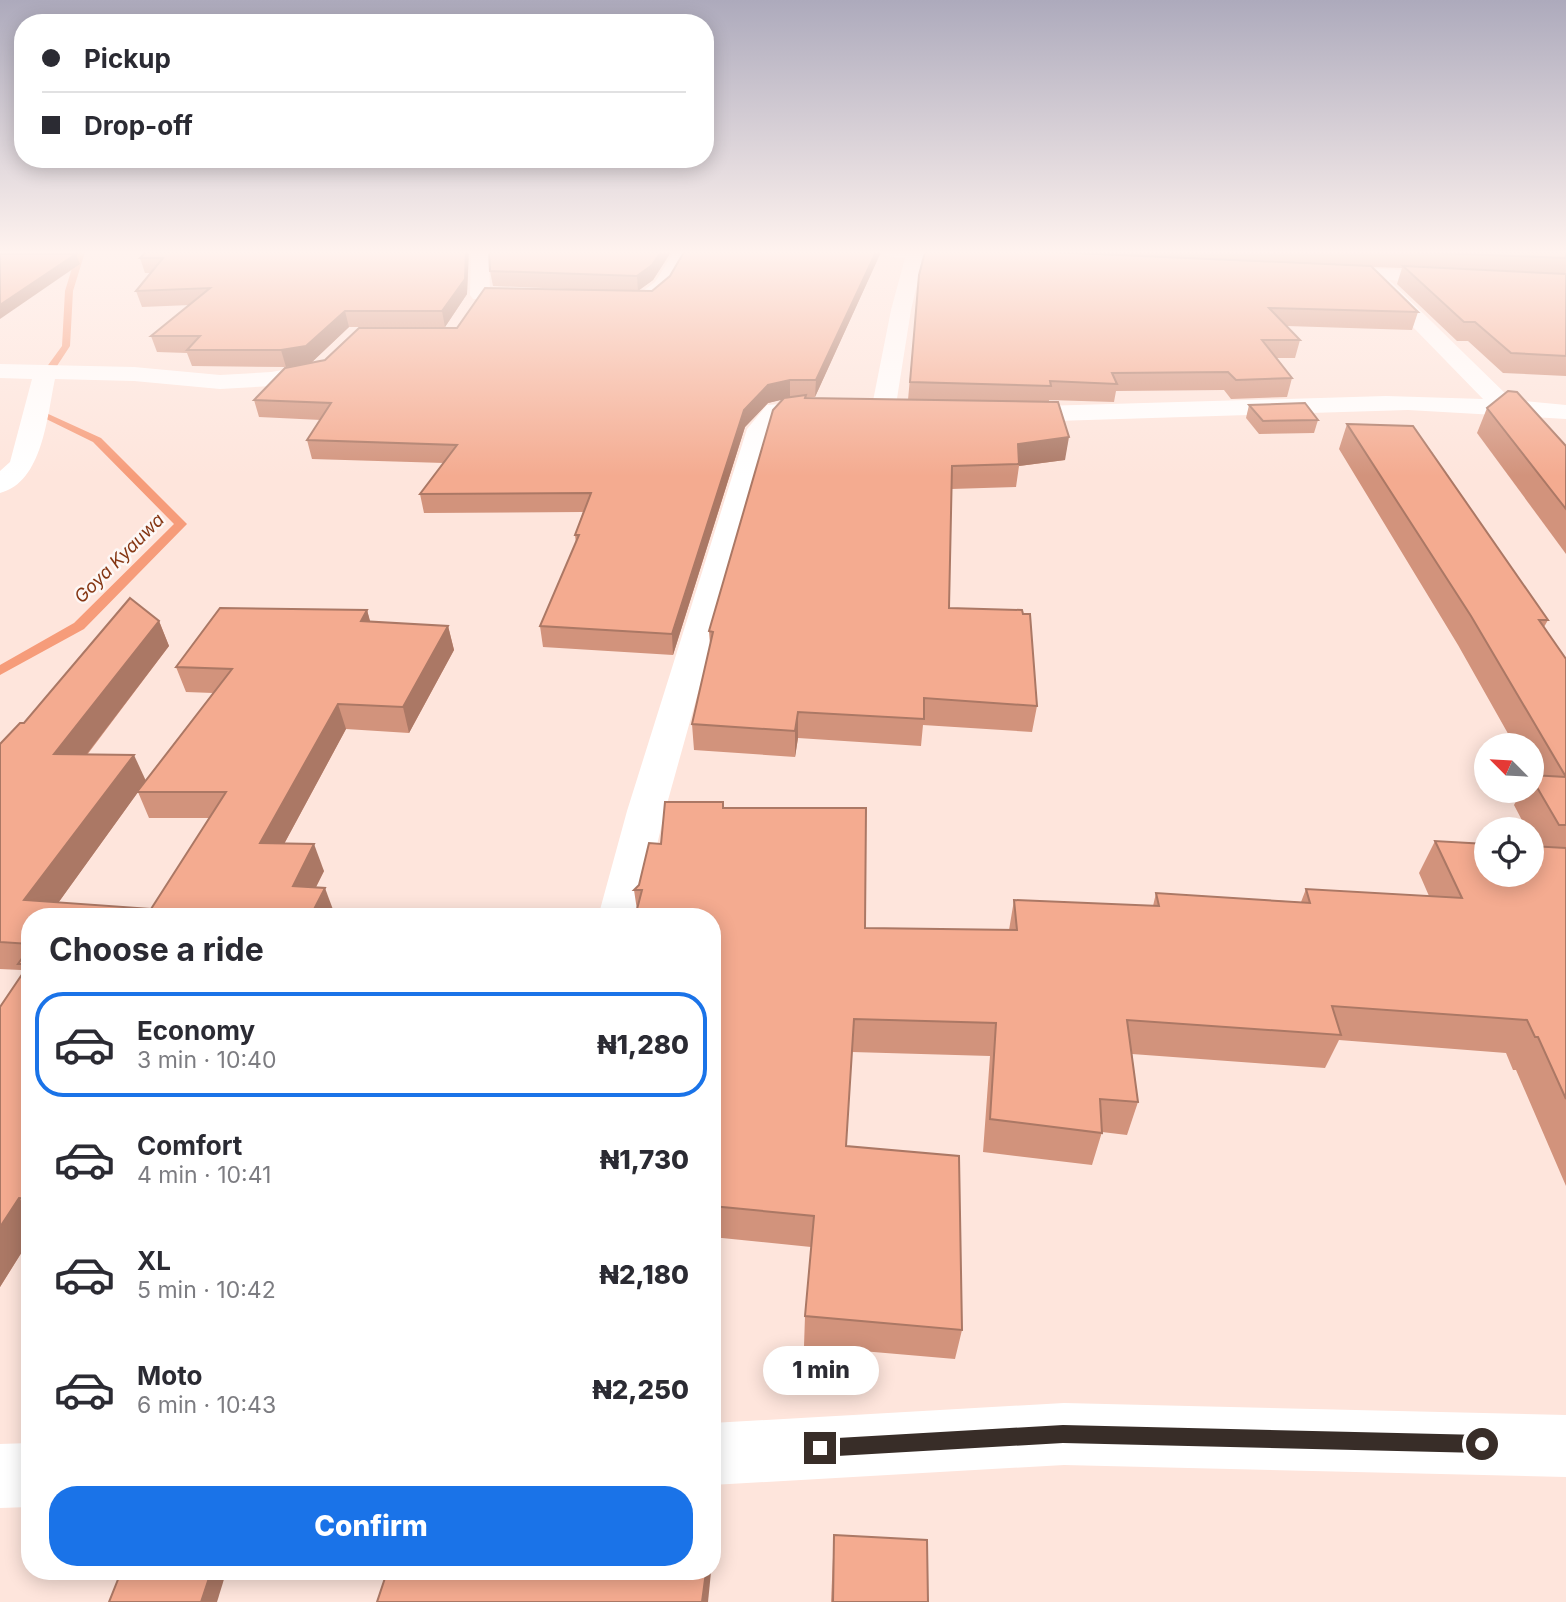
<!DOCTYPE html>
<meta charset="utf-8">
<style>
body{margin:0;font-family:Inter,sans-serif;background:#f2f2f3;color:#2b2b33;height:100vh;display:flex;flex-direction:column;font-size:26px;white-space:nowrap}
*{box-sizing:border-box;margin:0}
p{font-size:23px;color:#7c7c81}
.icon{flex:none;width:38px;height:38px;fill:none;stroke:currentColor;stroke-width:2;stroke-linecap:round;stroke-linejoin:round}
.map{position:relative;flex:1;overflow:hidden}
.side{position:absolute;left:21px;top:908px;width:700px;height:672px;display:flex;flex-direction:column;background:#fff;border-radius:28px;box-shadow:0 4px 18px #0003}
.side>*{flex:none}
.top-card{position:absolute;left:14px;top:14px;width:700px;height:154px;border-radius:28px;box-shadow:0 4px 18px #0003;display:grid;align-content:center;height:154px;padding:0 28px;background:#fff}
.needle{width:46px;rotate:294deg}
.controls{position:absolute;left:1474px;top:733px;display:grid;gap:14px}
.controls a{display:grid;place-items:center;width:70px;height:70px;border-radius:50%;background:#fff;box-shadow:0 4px 18px #0003;font-size:35px}
.end{position:absolute;width:32px;height:32px;margin:-16px;border:9px solid #382d28;background:#fff;box-shadow:0 0 0 4px #fff}
.from{border-radius:50%}
.bubble{position:absolute;height:49px;border-radius:24px;background:#fff;box-shadow:0 4px 18px #0003;font-size:23px;font-weight:800;line-height:49px;text-align:center}
.top-card b{display:flex;align-items:center;gap:24px;height:66px;font-size:26px}
.top-card b+b{border-top:2px solid #e1e1e2}
.top-card i{width:18px;height:18px;background:#2b2b33}
ul{padding:0;list-style:none}
li{display:flex;align-items:center;gap:21px;height:105px;margin:0 14px 10px;padding:0 14px;border:4px solid transparent;border-radius:28px}
li div{flex:1}
li b{display:block;font-size:26px}
li em{font-style:normal;font-weight:800}
li.on{border-color:#1a73e8}
li>.icon{width:63px;height:63px;stroke-width:1.5}
h2{padding:0 28px;font-size:32px;line-height:84px}
.action{display:flex;gap:14px;margin-top:auto;padding:14px 28px}
.action a{flex:1;height:80px;border-radius:28px;background:#1a73e8;color:#fff;font-size:28px;font-weight:800;line-height:80px;text-align:center}
.map>svg:first-child{display:block}
.lines{fill:none;stroke-linecap:round;stroke-linejoin:round}
.stream{fill:#f69c7a;fill-rule:evenodd}
.minor{fill:#fff;fill-rule:evenodd}
.wall{fill:#d2937c;fill-rule:evenodd}
.shaded-wall{fill:#ab7865}
.building{fill:#f4ab90;stroke:#ab7865;stroke-width:2}
.route{fill:#382d28}
.labels{text-anchor:middle;dominant-baseline:central;stroke-width:5;stroke-linejoin:round;paint-order:stroke}
.far-water-label{font-size:18px;font-style:italic;fill:#853613;stroke:#fdf7f5}
</style>
<div class="map">
<svg width="1566" height="1602" viewBox="0 0 1566 1602">
<rect width="100%" height="100%" fill="#fee5dc"/>
<g class="lines">
<!-- stream -->
<path class="stream" d="M77,252H85L73,291L70,346L53,372L44,412L101,438L187,524L84,629L0,675V665L74,623L174,524L93,442L34,413L43,372L62,346L65,291Z"/>
<!-- minor -->
<g class="minor">
<path d="M471,252H489L490,295L487,299H473L470,295Z"/>
<path d="M674,252H692C672,286 661,315 615,303L612,299L615,295L639,294L655,282Z"/>
<path d="M882,252H980L985,256L976,262L923,259L911,310L895,411L892,416L883,418L874,416L871,411L891,310L905,258L885,256Z"/>
<path d="M1326,266L1458,273L1461,277L1458,281L1451,283L1389,280L1512,400L1566,405V419L1408,410L1056,421L1000,419L997,414L1000,409L1009,407L1386,396L1483,399L1373,286L1372,280L1319,276L1317,272Z"/>
<path d="M323,359L331,361L334,366L327,375L319,377L271,386L220,389L134,381L55,379C47,416 43,482 0,493V471L10,462L32,379L0,378V364L134,367L220,375L271,372L312,365Z"/>
<path d="M823,401L831,403L835,408L831,413L783,417L771,431L665,811L640,917H598L627,811L747,429L767,405Z"/>
<path d="M1064,1403L1566,1415V1477L1064,1465L712,1485V1423Z"/>
<path d="M30,1443V1507L0,1508V1444Z"/>
</g>
</g>
<!-- wall -->
<g class="wall">
<path d="M468,252L467,294L445,327H349L311,363L286,367L192,366L187,353L157,352L151,336L190,305L142,307L136,291L151,273H145L140,258Z"/>
<path d="M671,252L653,280L639,290L652,291L881,252L815,397L806,398L908,400L919,275L925,252H1566V376L1503,373L1468,341H1457L1397,284L1402,268L1372,267L1418,312L1412,330L1287,326L1300,340L1295,358H1276L1292,378L1287,397L1231,399L1224,390L1116,391L1114,402L1049,400V402L1065,460L1019,466L1016,487L951,489L949,608L1037,706L1032,732L923,725L921,746L798,738L795,757L694,750L692,724L710,644L709,631L783,399L768,403L745,427L673,655L543,647L540,626L576,543L575,535L583,512L424,513L420,494L444,463L312,459L307,440L321,420L259,417L254,400L325,360L457,328L590,290L493,286L490,271Z"/>
<path d="M1249,405L1318,420L1314,433L1259,434L1246,418Z"/>
<path d="M1487,408L1566,446V554L1477,433Z"/>
<path d="M1347,424L1548,620L1544,627L1566,659V1186L1516,1070H1513L1506,1053L1339,1040L1325,1068L1132,1054L1138,1102L1127,1135L1102,1132L1092,1165L983,1152L990,1056L852,1052L846,1146L962,1330L955,1359L804,1346L805,1316L811,1247L712,1237V917L637,910L634,890L639,885L661,844L723,808L865,928L1009,930L1014,900L1153,906L1156,893L1301,902L1306,889L1429,896L1419,873L1435,841L1536,847L1531,837V830H1527L1514,805L1521,791H1531V746H1515L1458,645L1339,449Z"/>
<path d="M367,610L370,622L448,626L454,650L409,733L346,729L284,844L324,871L316,887L335,915L333,917H30V1239L0,1287V1006L23,973L21,970L0,969V744L24,723L159,621L169,646L87,755L145,781L213,693L186,692L176,667ZM138,792L149,818H209L151,909L58,903Z"/>
<path d="M834,1535L928,1602H831Z"/>
</g>
<!-- shaded-wall -->
<g class="shaded-wall">
<path d="M466,252H469L467,294L445,327L442,311Z"/>
<path d="M661,252H671L653,280L638,291L637,276Z"/>
<path d="M876,252H881L815,397L816,380Z"/>
<path d="M76,254L80,264L0,319V305Z"/>
<path d="M345,311L349,327L311,363L286,367L281,350Z"/>
<path d="M790,380V398L768,403L745,427L673,655L672,634L744,410L768,385Z"/>
<path d="M1069,437L1065,460L1019,466L1018,444Z"/>
<path d="M367,610L374,635L361,621Z"/>
<path d="M159,621L169,646L67,780L54,754Z"/>
<path d="M448,626L454,650L409,733L403,707Z"/>
<path d="M338,704L346,729L270,870L260,843Z"/>
<path d="M798,712V738L795,757V731Z"/>
<path d="M134,755L146,781L48,917L24,900Z"/>
<path d="M314,844L324,871L303,913L293,886Z"/>
<path d="M325,888L335,915L333,917H310Z"/>
<path d="M19,1198L30,1212V1239L0,1287V1227Z"/>
<path d="M211,1572H222L225,1576L217,1602H201Z"/>
<path d="M706,1572H711L708,1602H702Z"/>
</g>
<!-- building -->
<g class="building">
<path d="M146,252H466L465,279L442,311H345L306,346L281,350H187L200,336H151L210,288L136,291L163,258H140Z"/>
<path d="M489,252H661L652,265L637,276L490,271Z"/>
<path d="M684,252H876L816,380H790L768,385L744,410L672,634L540,626L579,535H575L591,493L420,494L457,445L307,440L331,403L254,400L285,368L325,360L359,328H457L485,288L652,291L670,276Z"/>
<path d="M925,252H1050L1371,266L1418,312L1269,308L1300,340H1262L1292,378L1236,380L1228,372L1112,373L1117,384L1050,381L1051,386L910,382L919,275Z"/>
<path d="M1415,252H1566V258Z"/>
<path d="M0,254H76L0,305Z"/>
<path d="M1403,266L1566,274V356L1511,353L1475,322H1464Z"/>
<path d="M1508,391L1517,392L1566,446V509L1487,408Z"/>
<path d="M806,395L805,398L1058,402L1069,437L1018,444L1019,464L952,466L949,608L1022,610L1023,614H1030L1037,706L924,698V719L798,712L795,731L692,724L713,632L709,631L773,410L784,398Z"/>
<path d="M1305,403L1318,420L1263,421L1249,405Z"/>
<path d="M1347,424L1413,426L1548,620H1539L1566,659V777L1471,616Z"/>
<path d="M130,598L159,621L54,754L134,755L24,900L151,909L226,792H137L232,669L176,667L220,608L367,610L361,621L448,626L403,707L338,704L260,843L314,844L293,886L325,888L310,917H30V944L0,942V744L20,723H24Z"/>
<path d="M1531,775L1566,777V825H1559L1531,777Z"/>
<path d="M665,802H723V808H866L865,928L1017,930L1014,900L1159,906L1156,893L1310,903L1306,889L1462,898L1435,841L1486,844V875H1531V846L1566,848V1099L1538,1037H1535L1527,1020L1332,1006L1341,1035L1127,1020L1138,1102L1100,1099L1102,1133L990,1119L996,1023L854,1019L846,1146L959,1156L962,1330L805,1316L814,1216L712,1206V917H635L642,890H634L639,885L649,843L661,844Z"/>
<path d="M30,947V1199L19,1198L0,1227V1007L29,964H18Z"/>
<path d="M834,1535L927,1540L928,1602H833Z"/>
<path d="M121,1572H211L201,1602H109Z"/>
<path d="M387,1572H706L702,1602H377Z"/>
</g>
<!-- sky -->
<linearGradient id="sky" x2="0" y2="1"><stop stop-color="#adaabc"/><stop offset="0.53" stop-color="#fff3ef"/><stop offset="1" stop-color="#fff3ef" stop-opacity="0"/></linearGradient>
<rect width="1566" height="476" fill="url(#sky)"/>
<!-- route -->
<path class="route" d="M1063,1425L1482,1435L1489,1437L1491,1444L1489,1450L1482,1453L1063,1443L820,1457L814,1454L811,1448L814,1441L820,1439Z"/>
<g class="labels">
<!-- far-water labels -->
<g class="far-water-label">
<text transform="translate(119 558) rotate(-45)">Goya Kyauwa</text>
</g>
</g>
</svg>
<div class="controls">
<a><svg class="needle" viewBox="-14 -14 28 28"><path d="M0-13l5 13h-10z" fill="#e53935"/><path d="M0 13l5-13h-10z" fill="#7c7c81"/></svg></a>
<a><svg class="icon" aria-label="locate" viewBox="0 0 24 24"><circle cx="12" cy="12" r="6"/><path d="M12 2v4M12 18v4M2 12h4M18 12h4"/></svg></a>
</div>
<i class="end from" style="left:1482px;top:1444px"></i>
<i class="end" style="left:820px;top:1448px"></i>
<div class="bubble" style="left:763px;top:1346px;width:116px">1 min</div>
<div class="top-card">
<b><i class="from"></i>Pickup</b>
<b><i></i>Drop-off</b>
</div>
<section class="side">
<h2>Choose a ride</h2>
<ul>
<li class="on"><svg class="icon" aria-label="car" viewBox="0 0 24 24"><path d="M5 17H2v-5l4-1 3-4h7l3 4 3 1v5h-3M9 17h6M6 11h13"/><circle cx="7" cy="17" r="2"/><circle cx="17" cy="17" r="2"/></svg><div><b>Economy</b><p>3 min · 10:40</p></div><em>₦1,280</em></li>
<li><svg class="icon" aria-label="car" viewBox="0 0 24 24"><path d="M5 17H2v-5l4-1 3-4h7l3 4 3 1v5h-3M9 17h6M6 11h13"/><circle cx="7" cy="17" r="2"/><circle cx="17" cy="17" r="2"/></svg><div><b>Comfort</b><p>4 min · 10:41</p></div><em>₦1,730</em></li>
<li><svg class="icon" aria-label="car" viewBox="0 0 24 24"><path d="M5 17H2v-5l4-1 3-4h7l3 4 3 1v5h-3M9 17h6M6 11h13"/><circle cx="7" cy="17" r="2"/><circle cx="17" cy="17" r="2"/></svg><div><b>XL</b><p>5 min · 10:42</p></div><em>₦2,180</em></li>
<li><svg class="icon" aria-label="car" viewBox="0 0 24 24"><path d="M5 17H2v-5l4-1 3-4h7l3 4 3 1v5h-3M9 17h6M6 11h13"/><circle cx="7" cy="17" r="2"/><circle cx="17" cy="17" r="2"/></svg><div><b>Moto</b><p>6 min · 10:43</p></div><em>₦2,250</em></li>
</ul>
<div class="action"><a>Confirm</a></div>
</section>
</div>
